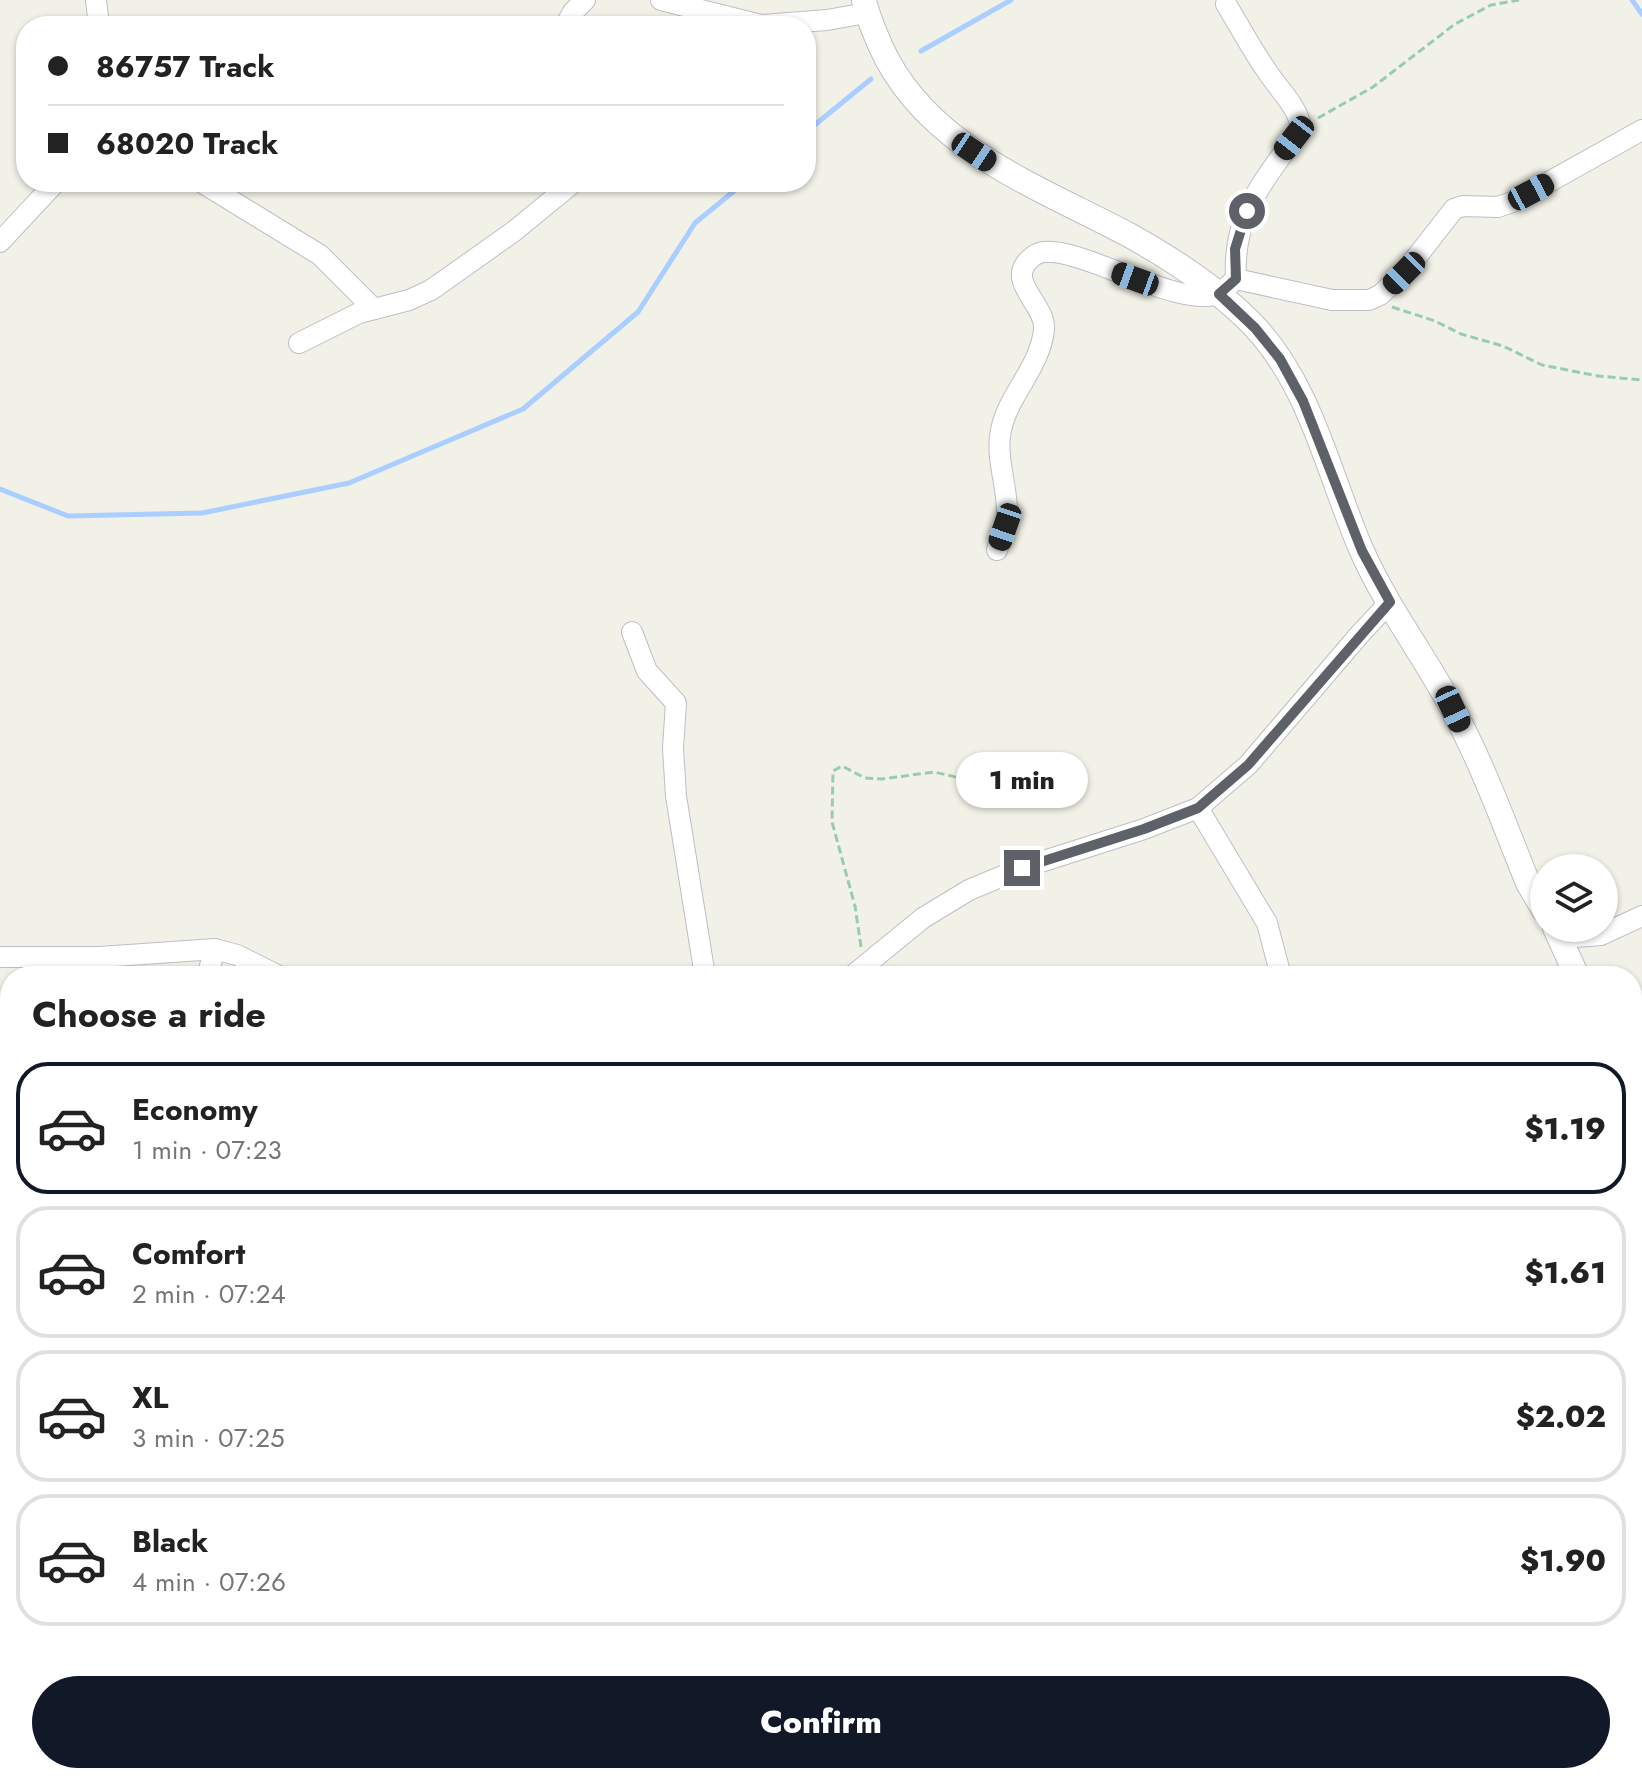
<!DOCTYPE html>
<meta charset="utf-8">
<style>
body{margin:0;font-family:Jost,sans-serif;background:#f2f2f2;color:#222;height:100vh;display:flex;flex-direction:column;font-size:30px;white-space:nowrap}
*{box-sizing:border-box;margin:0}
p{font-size:26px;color:#767676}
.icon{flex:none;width:44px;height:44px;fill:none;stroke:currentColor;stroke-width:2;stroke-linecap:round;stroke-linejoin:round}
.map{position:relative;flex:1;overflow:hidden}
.drawer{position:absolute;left:0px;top:966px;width:1642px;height:818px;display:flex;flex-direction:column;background:#fff;border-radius:32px 32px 0 0;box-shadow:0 2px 6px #0004}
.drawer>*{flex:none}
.hud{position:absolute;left:16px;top:16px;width:800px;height:176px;border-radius:32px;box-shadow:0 2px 6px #0004;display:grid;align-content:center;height:176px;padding:0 32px;background:#fff}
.tools{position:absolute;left:1530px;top:854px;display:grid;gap:16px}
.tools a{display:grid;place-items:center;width:88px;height:88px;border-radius:50%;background:#fff;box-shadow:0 2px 6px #0004;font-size:40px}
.end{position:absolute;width:36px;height:36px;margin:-18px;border:10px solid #5e6168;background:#fff;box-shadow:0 0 0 4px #fff}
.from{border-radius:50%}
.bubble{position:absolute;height:56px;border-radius:28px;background:#fff;box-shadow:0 2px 6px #0004;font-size:26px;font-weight:800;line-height:56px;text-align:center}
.car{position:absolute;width:24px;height:48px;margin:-24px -12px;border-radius:10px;box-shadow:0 0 6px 2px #0007;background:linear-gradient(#222 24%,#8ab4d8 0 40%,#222 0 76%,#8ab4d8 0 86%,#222 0)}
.hud b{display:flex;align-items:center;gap:28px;height:76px;font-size:30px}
.hud b+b{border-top:2px solid #e0e0e0}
.hud i{width:20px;height:20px;background:#222}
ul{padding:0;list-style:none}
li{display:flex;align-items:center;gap:24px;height:132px;margin:0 16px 12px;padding:0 16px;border:4px solid #e0e0e0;border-radius:32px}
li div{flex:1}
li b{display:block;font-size:30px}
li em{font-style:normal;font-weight:800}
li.on{border-color:#111827}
li>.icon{width:72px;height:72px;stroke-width:1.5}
h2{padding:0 32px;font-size:36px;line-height:96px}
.action{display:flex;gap:16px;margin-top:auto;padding:16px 32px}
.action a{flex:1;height:92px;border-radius:48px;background:#111827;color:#fff;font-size:32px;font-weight:800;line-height:92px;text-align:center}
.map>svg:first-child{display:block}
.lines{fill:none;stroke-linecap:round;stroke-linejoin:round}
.stream{stroke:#a9ceff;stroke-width:5}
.minor-casing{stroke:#bebfc6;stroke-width:22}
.tertiary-casing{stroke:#bebfc6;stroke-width:26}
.path{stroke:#99ccaf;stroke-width:3;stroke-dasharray:8 4;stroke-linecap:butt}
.minor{stroke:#fff;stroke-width:20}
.tertiary{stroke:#fff;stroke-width:24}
.route{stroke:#5e6168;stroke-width:10}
</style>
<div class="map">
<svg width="1642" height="1783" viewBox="0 0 1642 1783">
<rect width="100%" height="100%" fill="#f1f1e7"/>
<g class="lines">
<!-- stream -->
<g class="stream">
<path d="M1632,0L1642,14"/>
<path d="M921,51L1011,0"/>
<path d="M806,132L871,79"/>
<path d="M0,489L68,516L202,513L349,483L523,409L638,312L695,223L745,182"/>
<path d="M0,1659L10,1661"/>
<path d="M413,1774L436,1783"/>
</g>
<!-- minor casing -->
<g class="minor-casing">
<g id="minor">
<path d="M96,0L99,26"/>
<path d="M661,0L761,25L827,20L866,13"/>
<path d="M1226,4C1240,27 1253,52 1269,74C1281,92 1298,107 1301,128C1266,180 1232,212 1236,279"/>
<path d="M565,26L573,12L585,0"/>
<path d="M201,182L320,255L373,308"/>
<path d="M0,242L56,182"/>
<path d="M299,343L359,313L409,300L431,290L513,232L574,182"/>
<path d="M997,550C1001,538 1006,527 1007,515C1008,486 995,458 1001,430C1008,395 1041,366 1044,329C1046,304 1004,281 1031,258C1038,252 1044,251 1053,252C1094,255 1180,307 1217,294C1224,292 1230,283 1236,279L1332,300H1369L1380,295L1404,273L1454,209L1463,206L1498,207L1515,201L1642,130"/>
<path d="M632,632L647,671L676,703L673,748L676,796L705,976"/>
<path d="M1198,808L1267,923L1281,976"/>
<path d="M1562,938L1601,935L1642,916"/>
<path d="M0,957H100L215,949L237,955L279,976"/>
<path d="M207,976L215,949"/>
<path d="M852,976L923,918L969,890L1022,868L1144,829L1198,808L1248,765L1360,634L1390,602"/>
<path d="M0,1234L10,1237"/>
<path d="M1632,1665L1642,1663"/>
<path d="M371,1774L375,1783"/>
<path d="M566,1774L584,1783"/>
<path d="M1186,1774L1192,1783"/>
<path d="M1626,1774L1631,1783"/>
<path d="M873,1783L876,1774"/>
<path d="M1084,1783L1110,1774"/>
</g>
</g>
<!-- tertiary casing -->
<g class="tertiary-casing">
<g id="tertiary">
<path d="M864,0C867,16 874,30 880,45C925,147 1037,186 1129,235C1174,260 1219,289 1255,327C1311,387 1329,475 1361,549C1385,604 1423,654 1451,706C1482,762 1504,824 1528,883L1544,910"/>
<path d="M1555,928L1577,976"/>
<path d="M1632,1114L1642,1130"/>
</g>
</g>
<!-- path -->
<g class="path">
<path d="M1318,118L1373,87L1455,24L1491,5L1519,0"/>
<path d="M1392,307L1435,321L1461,334L1503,346L1542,365L1598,376L1642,380"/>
<path d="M861,947L855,906L832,822L833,771L842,766L865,778L882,779L934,772L973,781L990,782L1053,773"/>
</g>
<!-- minor -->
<use href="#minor" class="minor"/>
<!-- tertiary -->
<use href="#tertiary" class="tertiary"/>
</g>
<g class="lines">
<!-- route -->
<path class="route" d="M1022,868L1144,829L1198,808L1248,765L1390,602L1362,551L1303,401L1280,359L1255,328L1219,294L1236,279L1235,249L1247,211"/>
</g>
</svg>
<div class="tools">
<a><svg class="icon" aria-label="layers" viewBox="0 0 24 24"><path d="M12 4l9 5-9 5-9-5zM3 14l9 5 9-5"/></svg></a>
</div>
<i class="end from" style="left:1247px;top:211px"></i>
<i class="end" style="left:1022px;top:868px"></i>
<div class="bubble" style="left:956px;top:752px;width:132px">1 min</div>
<i class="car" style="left:1294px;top:138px;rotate:218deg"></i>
<i class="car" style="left:974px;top:152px;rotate:124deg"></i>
<i class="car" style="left:1531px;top:192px;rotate:62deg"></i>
<i class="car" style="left:1404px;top:273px;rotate:225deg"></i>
<i class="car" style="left:1135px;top:279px;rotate:290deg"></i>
<i class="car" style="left:1005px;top:527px;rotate:199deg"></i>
<i class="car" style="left:1453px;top:709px;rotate:155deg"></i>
<div class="hud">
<b><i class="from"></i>86757 Track</b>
<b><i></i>68020 Track</b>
</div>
<section class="drawer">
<h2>Choose a ride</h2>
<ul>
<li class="on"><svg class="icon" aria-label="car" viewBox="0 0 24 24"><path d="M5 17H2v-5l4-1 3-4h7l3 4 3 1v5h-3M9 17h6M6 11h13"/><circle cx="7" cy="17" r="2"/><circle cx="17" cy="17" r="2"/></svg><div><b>Economy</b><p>1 min · 07:23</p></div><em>$1.19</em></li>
<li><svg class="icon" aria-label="car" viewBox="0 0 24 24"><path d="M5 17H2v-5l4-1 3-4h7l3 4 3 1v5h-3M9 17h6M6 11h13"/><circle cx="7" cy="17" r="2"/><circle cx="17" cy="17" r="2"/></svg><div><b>Comfort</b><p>2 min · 07:24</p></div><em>$1.61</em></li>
<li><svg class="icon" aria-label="car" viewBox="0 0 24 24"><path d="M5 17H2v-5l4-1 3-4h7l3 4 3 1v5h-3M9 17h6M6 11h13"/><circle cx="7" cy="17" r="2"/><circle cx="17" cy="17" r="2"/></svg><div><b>XL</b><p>3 min · 07:25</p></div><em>$2.02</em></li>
<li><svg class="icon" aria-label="car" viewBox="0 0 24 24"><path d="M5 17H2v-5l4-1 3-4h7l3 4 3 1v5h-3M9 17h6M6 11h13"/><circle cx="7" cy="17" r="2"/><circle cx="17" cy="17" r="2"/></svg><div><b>Black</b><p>4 min · 07:26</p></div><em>$1.90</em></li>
</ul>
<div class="action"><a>Confirm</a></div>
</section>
</div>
